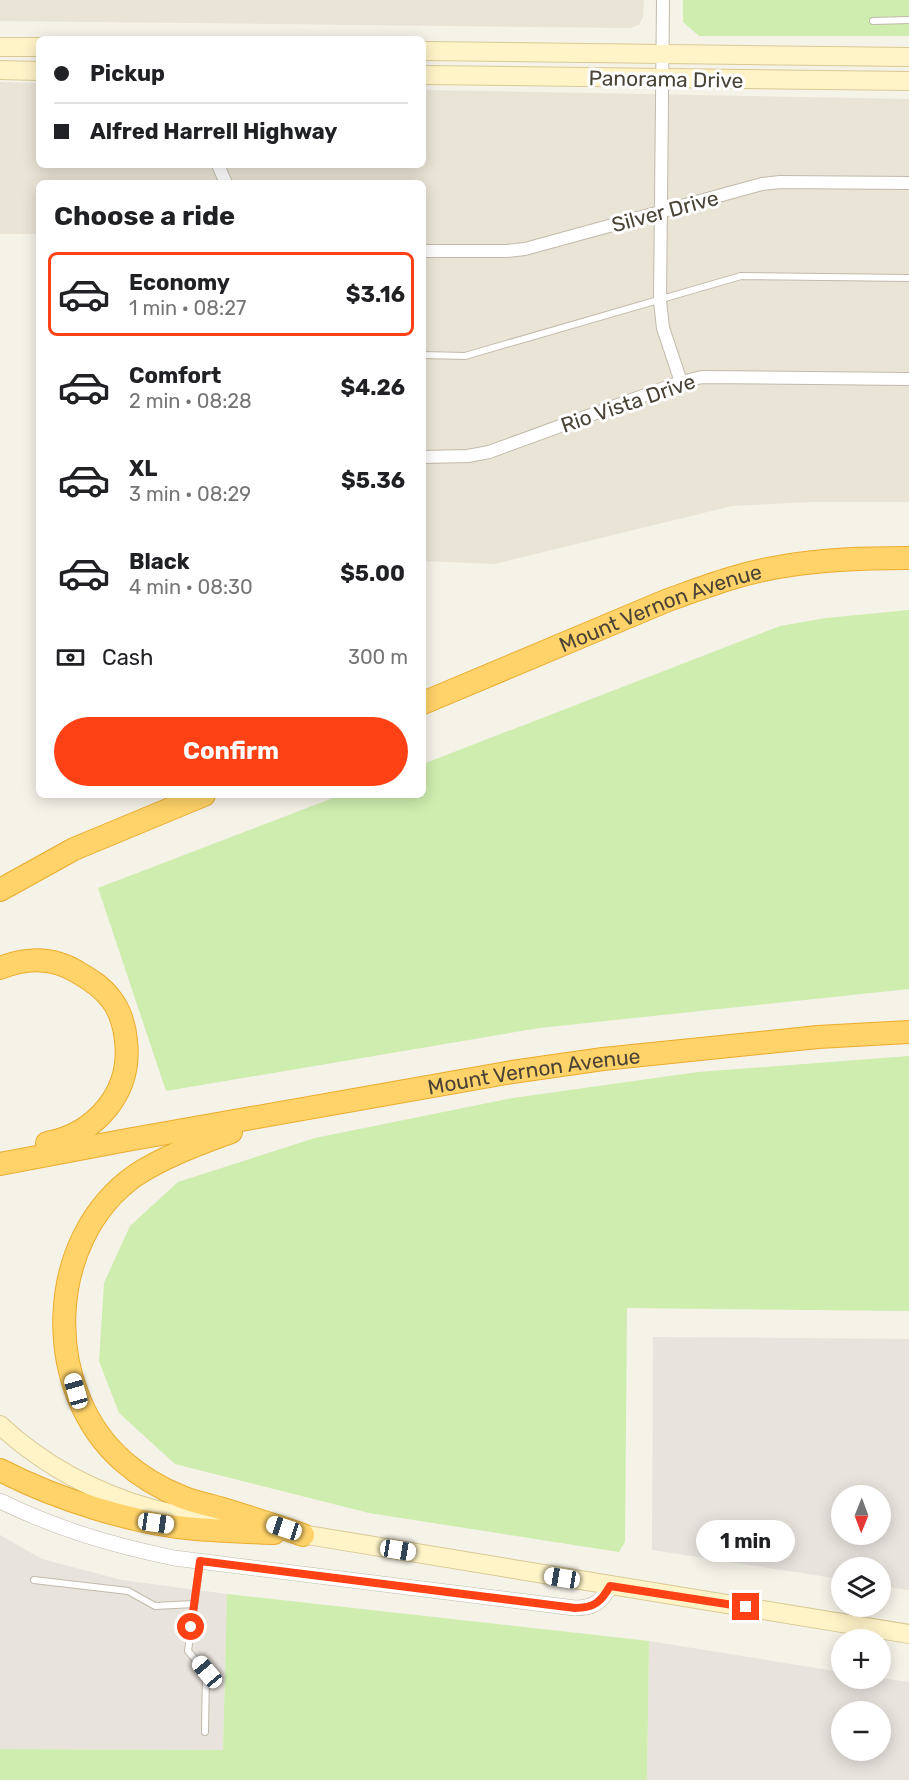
<!DOCTYPE html>
<meta charset="utf-8">
<style>
body{margin:0;font-family:Rubik,sans-serif;background:#f2f2f2;color:#202124;height:100vh;display:flex;flex-direction:column;font-size:22px;white-space:nowrap}
*{box-sizing:border-box;margin:0}
p{font-size:20px;color:#757577}
.icon{flex:none;width:33px;height:33px;fill:none;stroke:currentColor;stroke-width:2;stroke-linecap:round;stroke-linejoin:round}
.map{position:relative;flex:1;overflow:hidden}
.panel{position:absolute;left:36px;top:180px;width:390px;height:618px;display:flex;flex-direction:column;background:#fff;border-radius:9px;box-shadow:0 3px 15px #0003}
.panel>*{flex:none}
.guide{position:absolute;left:36px;top:36px;width:390px;height:132px;border-radius:9px;box-shadow:0 3px 15px #0003;display:grid;align-content:center;height:132px;padding:0 18px;background:#fff}
.needle{width:39px;rotate:181deg}
.buttons{position:absolute;left:831px;top:1485px;display:grid;gap:12px}
.buttons a{display:grid;place-items:center;width:60px;height:60px;border-radius:50%;background:#fff;box-shadow:0 3px 15px #0003;font-size:30px}
.end{position:absolute;width:27px;height:27px;margin:-14px;border:8px solid #ff4215;background:#fff;box-shadow:0 0 0 3px #fff}
.from{border-radius:50%}
.bubble{position:absolute;height:42px;border-radius:21px;background:#fff;box-shadow:0 3px 15px #0003;font-size:20px;font-weight:700;line-height:42px;text-align:center}
.car{position:absolute;width:18px;height:36px;margin:-18px -9px;border-radius:8px;box-shadow:0 0 4px 2px #0007;background:linear-gradient(#fff 24%,#345 0 40%,#fff 0 76%,#345 0 86%,#fff 0)}
.guide b{display:flex;align-items:center;gap:21px;height:57px;font-size:22px}
.guide b+b{border-top:2px solid #e0e0e0}
.guide i{width:15px;height:15px;background:#202124}
ul{padding:0;list-style:none}
li{display:flex;align-items:center;gap:18px;height:84px;margin:0 12px 9px;padding:0 6px;border:3px solid transparent;border-radius:9px}
li div{flex:1}
li b{display:block;font-size:22px}
li em{font-style:normal;font-weight:700}
li.selected{border-color:#ff4215}
li>.icon{width:54px;height:54px;stroke-width:1.5}
h2{padding:0 18px;font-size:27px;line-height:72px}
.pay{display:flex;align-items:center;gap:15px;height:66px;padding:0 18px;font-size:22px}
.pay p{margin-inline-start:auto}
.primary-button{display:flex;gap:12px;margin-top:auto;padding:12px 18px}
.primary-button a{flex:1;height:69px;border-radius:36px;background:#ff4215;color:#fff;font-size:24px;font-weight:700;line-height:69px;text-align:center}
.map>svg:first-child{display:block}
.residential{fill:#eae4d6}
.industrial{fill:#e8e3dd;fill-rule:evenodd}
.green{fill:#ceedae}
.lines{fill:none;stroke-linecap:round;stroke-linejoin:round}
.service-casing{stroke:#c2baaa;stroke-width:8}
.minor-casing{stroke:#c2baaa;stroke-width:14}
.tertiary-casing{stroke:#c2baaa;stroke-width:16}
.secondary-casing{stroke:#d9c994;stroke-width:20}
.motorway-casing{stroke:#ebac2d;stroke-width:24}
.service{stroke:#fff;stroke-width:6}
.minor{stroke:#fff;stroke-width:12}
.tertiary{stroke:#fff;stroke-width:15}
.secondary{stroke:#fff4c8;stroke-width:18}
.motorway{stroke:#ffd369;stroke-width:22}
.route{stroke:#ff4215;stroke-width:8}
.labels{text-anchor:middle;dominant-baseline:central;stroke-width:6;stroke-linejoin:round;paint-order:stroke}
.street-label{font-size:21px;fill:#4a4336;stroke:#fff}
</style>
<div class="map">
<svg width="909" height="1780" viewBox="0 0 909 1780">
<rect width="100%" height="100%" fill="#f5f2e8"/>
<!-- residential -->
<g class="residential">
<path d="M0,0H644L643,17L639,25L630,28L0,21Z"/>
<path d="M0,82L39,83V165H423V90L909,99V502H810L732,506L495,564L423,561V183H39V234H0Z"/>
</g>
<!-- industrial -->
<g class="industrial">
<path d="M653,1337L909,1339V1590L881,1586L880,1568H842L841,1579L652,1550ZM842,1496H880V1534H842Z"/>
<path d="M0,1535L42,1559L122,1580L227,1594L223,1750L0,1749Z"/>
<path d="M649,1641L841,1672L842,1678H881L909,1682V1780H647ZM842,1712H880V1750H842Z"/>
</g>
<!-- green -->
<g class="green">
<path d="M683,0H909V36H699L683,22Z"/>
<path d="M909,610V989L539,1028L166,1091L98,888L341,795H423V764L780,626L826,618Z"/>
<path d="M909,1056V1311L627,1308L625,1542L619,1552L369,1513L175,1464L119,1413L99,1361L104,1283L130,1226L178,1182L315,1138L513,1098L698,1072Z"/>
<path d="M227,1594L649,1641L647,1780H0V1749L223,1750Z"/>
</g>
<g class="lines">
<!-- service casing -->
<g class="service-casing">
<g id="service">
<path d="M873,21L909,20"/>
<path d="M423,355L465,356L741,276L909,278"/>
<path d="M200,1562L188,1651L206,1672L205,1732"/>
<path d="M34,1580L128,1591L155,1606L194,1604"/>
</g>
</g>
<!-- minor casing -->
<g class="minor-casing">
<g id="minor">
<path d="M663,0L660,301L663,328L681,382"/>
<path d="M218,165L226,183"/>
<path d="M423,251H507L525,249L762,184L780,182L909,183"/>
<path d="M423,457L468,456L489,452L681,382L702,377L909,379"/>
</g>
</g>
<!-- tertiary casing -->
<g class="tertiary-casing">
<path id="tertiary" d="M0,1501C57,1529 112,1545 174,1558L575,1608C594,1608 601,1602 610,1586"/>
</g>
<!-- secondary casing -->
<g class="secondary-casing">
<g id="secondary">
<path d="M0,47H39"/>
<path d="M423,51L909,57"/>
<path d="M0,70L39,71"/>
<path d="M423,75L909,81"/>
<path d="M0,1425C43,1465 96,1493 153,1509C179,1516 208,1518 235,1523"/>
<path d="M289,1532L909,1634"/>
</g>
</g>
<!-- motorway casing -->
<g class="motorway-casing">
<g id="motorway">
<path id="s1" d="M423,703L668,600C705,587 741,573 779,567C822,559 866,558 909,558"/>
<path d="M0,890L74,849L204,795"/>
<path d="M0,968C27,957 54,957 79,973C91,980 102,987 111,999C120,1010 125,1027 126,1041C132,1092 96,1134 47,1143"/>
<path d="M231,1132C199,1144 165,1156 136,1175C44,1239 41,1390 124,1462C140,1476 162,1489 182,1497C196,1503 212,1505 226,1510C252,1518 278,1526 303,1535"/>
<path id="s2" d="M0,1164L127,1140L512,1072L603,1059L818,1037L909,1032"/>
<path d="M0,1470C56,1499 134,1524 196,1529C222,1531 248,1532 274,1533"/>
</g>
</g>
<!-- service -->
<use href="#service" class="service"/>
<!-- minor -->
<use href="#minor" class="minor"/>
<!-- tertiary -->
<use href="#tertiary" class="tertiary"/>
<!-- secondary -->
<use href="#secondary" class="secondary"/>
<!-- motorway -->
<use href="#motorway" class="motorway"/>
</g>
<g class="lines">
<!-- route -->
<path class="route" d="M191,1627L200,1561L575,1608C594,1608 601,1602 610,1586L746,1607"/>
</g>
<g class="labels">
<!-- street labels -->
<g class="street-label">
<text transform="translate(666 79) rotate(1)">Panorama Drive</text>
<text transform="translate(665 211) rotate(-15)">Silver Drive</text>
<text transform="translate(628 403) rotate(-19)">Rio Vista Drive</text>
<text stroke="none"><textPath href="#s1" startOffset="256">Mount Vernon Avenue</textPath></text>
<text stroke="none"><textPath href="#s2" startOffset="542">Mount Vernon Avenue</textPath></text>
</g>
</g>
</svg>
<div class="buttons">
<a><svg class="needle" viewBox="-14 -14 28 28"><path d="M0-13l5 13h-10z" fill="#e53935"/><path d="M0 13l5-13h-10z" fill="#757577"/></svg></a>
<a><svg class="icon" aria-label="layers" viewBox="0 0 24 24"><path d="M12 4l9 5-9 5-9-5zM3 14l9 5 9-5"/></svg></a>
<a>+</a>
<a>−</a>
</div>
<i class="end from" style="left:191px;top:1627px"></i>
<i class="end" style="left:746px;top:1607px"></i>
<div class="bubble" style="left:696px;top:1520px;width:99px">1 min</div>
<i class="car" style="left:76px;top:1391px;rotate:344deg"></i>
<i class="car" style="left:156px;top:1523px;rotate:98deg"></i>
<i class="car" style="left:284px;top:1528px;rotate:288deg"></i>
<i class="car" style="left:398px;top:1550px;rotate:99deg"></i>
<i class="car" style="left:562px;top:1578px;rotate:279deg"></i>
<i class="car" style="left:207px;top:1672px;rotate:320deg"></i>
<div class="guide">
<b><i class="from"></i>Pickup</b>
<b><i></i>Alfred Harrell Highway</b>
</div>
<section class="panel">
<h2>Choose a ride</h2>
<ul>
<li class="selected"><svg class="icon" aria-label="car" viewBox="0 0 24 24"><path d="M5 17H2v-5l4-1 3-4h7l3 4 3 1v5h-3M9 17h6M6 11h13"/><circle cx="7" cy="17" r="2"/><circle cx="17" cy="17" r="2"/></svg><div><b>Economy</b><p>1 min · 08:27</p></div><em>$3.16</em></li>
<li><svg class="icon" aria-label="car" viewBox="0 0 24 24"><path d="M5 17H2v-5l4-1 3-4h7l3 4 3 1v5h-3M9 17h6M6 11h13"/><circle cx="7" cy="17" r="2"/><circle cx="17" cy="17" r="2"/></svg><div><b>Comfort</b><p>2 min · 08:28</p></div><em>$4.26</em></li>
<li><svg class="icon" aria-label="car" viewBox="0 0 24 24"><path d="M5 17H2v-5l4-1 3-4h7l3 4 3 1v5h-3M9 17h6M6 11h13"/><circle cx="7" cy="17" r="2"/><circle cx="17" cy="17" r="2"/></svg><div><b>XL</b><p>3 min · 08:29</p></div><em>$5.36</em></li>
<li><svg class="icon" aria-label="car" viewBox="0 0 24 24"><path d="M5 17H2v-5l4-1 3-4h7l3 4 3 1v5h-3M9 17h6M6 11h13"/><circle cx="7" cy="17" r="2"/><circle cx="17" cy="17" r="2"/></svg><div><b>Black</b><p>4 min · 08:30</p></div><em>$5.00</em></li>
</ul>
<div class="pay"><svg class="icon" aria-label="cash" viewBox="0 0 24 24"><path d="M3 7h18v10H3z"/><circle cx="12" cy="12" r="2"/></svg>Cash<p>300 m</p></div>
<div class="primary-button"><a>Confirm</a></div>
</section>
</div>
